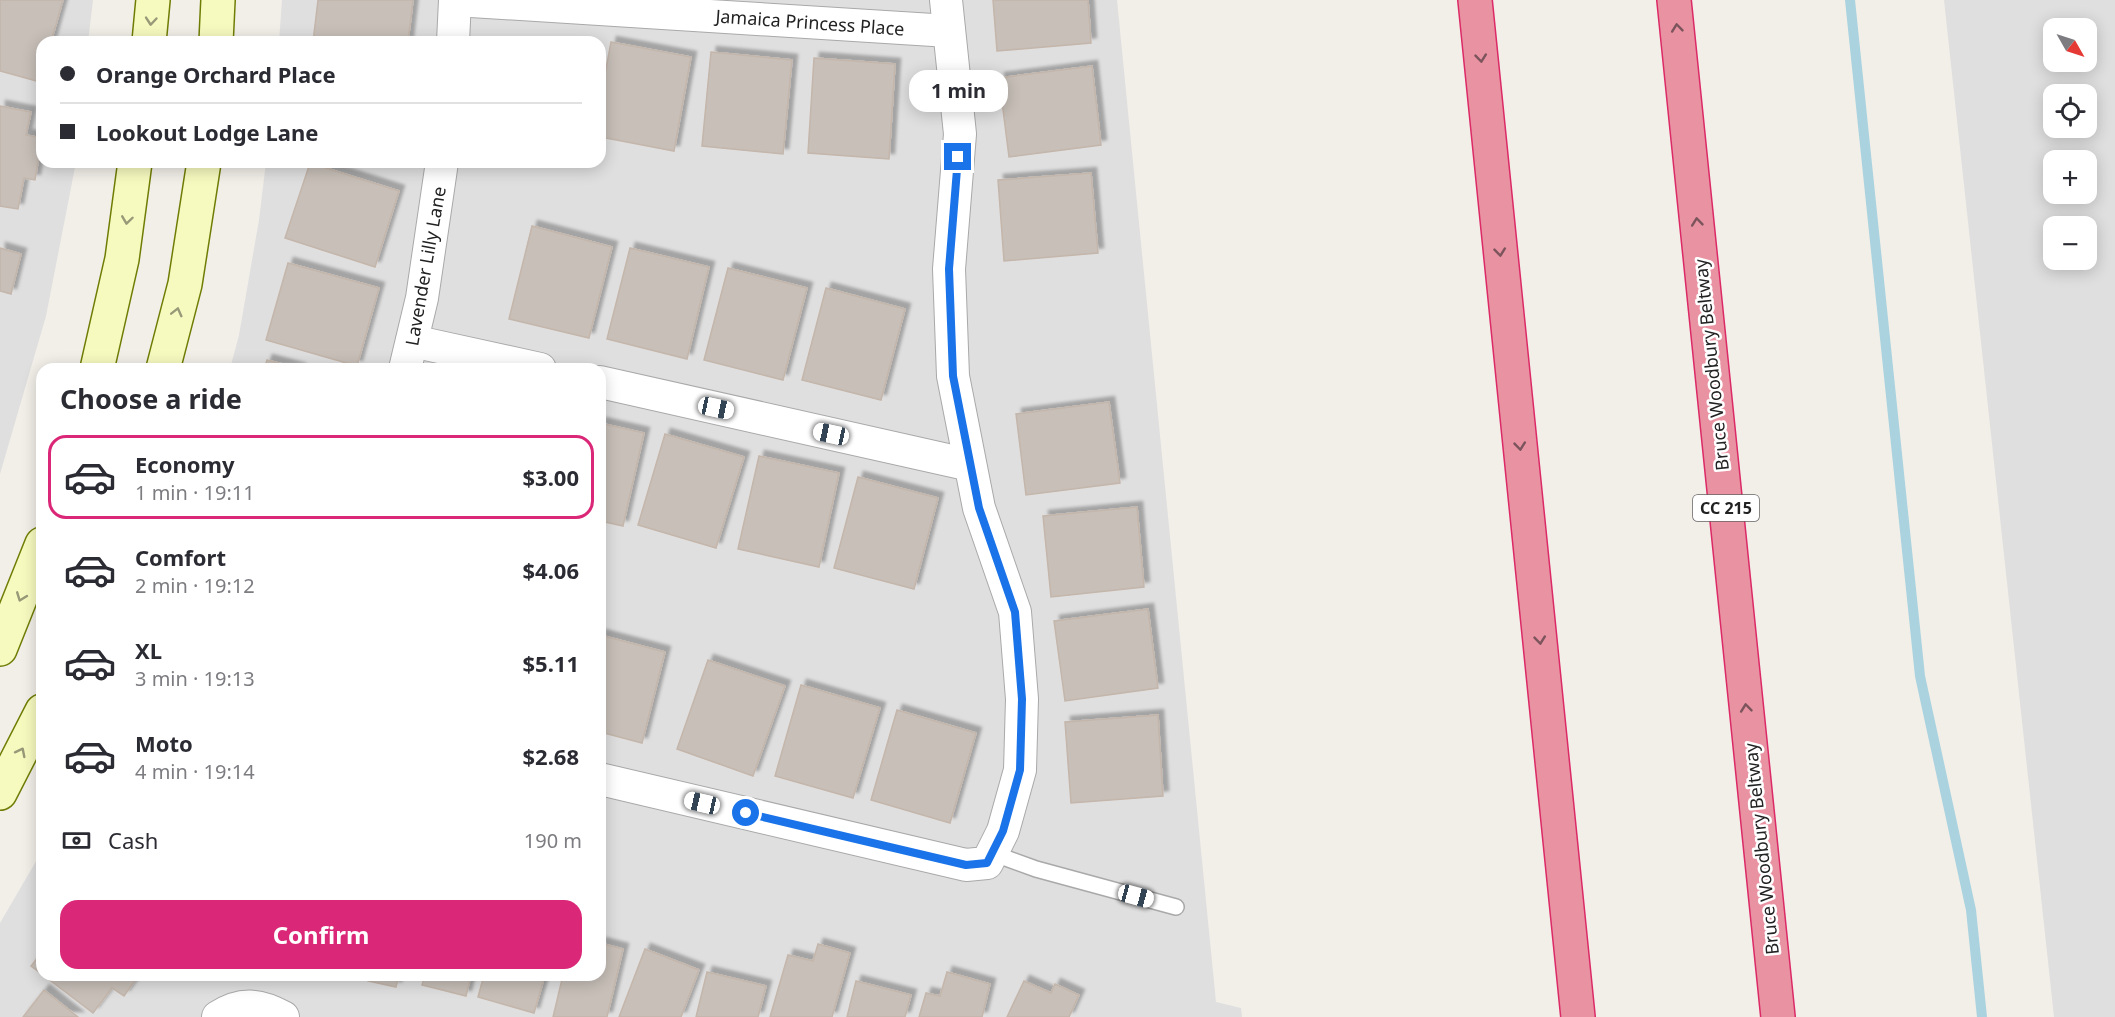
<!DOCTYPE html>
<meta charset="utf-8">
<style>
body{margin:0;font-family:"Noto Sans",sans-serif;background:#f7f7f7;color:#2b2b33;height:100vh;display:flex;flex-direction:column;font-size:22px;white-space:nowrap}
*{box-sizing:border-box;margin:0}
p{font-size:20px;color:#7c7c81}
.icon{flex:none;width:33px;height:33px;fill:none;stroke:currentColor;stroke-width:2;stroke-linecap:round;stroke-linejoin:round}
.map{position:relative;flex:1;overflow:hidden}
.panel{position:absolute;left:36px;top:363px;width:570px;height:618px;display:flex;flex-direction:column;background:#fff;border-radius:18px;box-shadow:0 3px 15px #0003}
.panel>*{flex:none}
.top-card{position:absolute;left:36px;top:36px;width:570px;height:132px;border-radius:18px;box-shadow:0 3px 15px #0003;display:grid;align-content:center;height:132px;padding:0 24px;background:#fff}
.needle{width:39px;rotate:129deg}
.controls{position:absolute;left:2043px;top:18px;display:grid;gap:12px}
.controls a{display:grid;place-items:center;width:54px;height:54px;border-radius:12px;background:#fff;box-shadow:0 3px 15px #0003;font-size:30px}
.end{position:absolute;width:27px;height:27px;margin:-14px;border:8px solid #1a73e8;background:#fff;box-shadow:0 0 0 3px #fff}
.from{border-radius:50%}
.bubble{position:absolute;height:42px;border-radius:18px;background:#fff;box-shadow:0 3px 15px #0003;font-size:20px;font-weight:700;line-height:42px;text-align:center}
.car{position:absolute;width:18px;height:36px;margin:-18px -9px;border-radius:8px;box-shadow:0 0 4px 2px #0007;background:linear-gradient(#fff 24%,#345 0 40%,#fff 0 76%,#345 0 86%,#fff 0)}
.top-card b{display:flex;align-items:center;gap:21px;height:57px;font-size:22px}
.top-card b+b{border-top:2px solid #e1e1e2}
.top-card i{width:15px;height:15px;background:#2b2b33}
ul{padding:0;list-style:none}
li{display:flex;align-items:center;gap:18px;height:84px;margin:0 12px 9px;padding:0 12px;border:3px solid transparent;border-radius:18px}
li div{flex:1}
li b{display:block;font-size:22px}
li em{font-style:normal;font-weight:700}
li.selected{border-color:#db2777}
li>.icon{width:54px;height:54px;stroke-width:1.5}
h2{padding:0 24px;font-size:27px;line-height:72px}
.pay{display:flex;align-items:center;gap:15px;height:66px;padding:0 24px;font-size:22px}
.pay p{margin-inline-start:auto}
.button{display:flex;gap:12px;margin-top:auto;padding:12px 24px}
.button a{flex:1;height:69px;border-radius:18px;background:#db2777;color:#fff;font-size:24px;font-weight:700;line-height:69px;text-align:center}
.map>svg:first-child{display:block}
.residential{fill:#e0dfdf;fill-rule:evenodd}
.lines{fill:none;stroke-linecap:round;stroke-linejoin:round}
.stream{stroke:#aad3df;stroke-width:10}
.building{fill:#c7bfb8;stroke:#c4b6ab;stroke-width:1.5;filter:url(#shadow)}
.service-casing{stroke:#a9a9a9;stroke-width:18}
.minor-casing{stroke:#a9a9a9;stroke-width:34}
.secondary-casing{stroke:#707d05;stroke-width:36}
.motorway-casing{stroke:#dc2a67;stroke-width:36}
.service{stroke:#fff;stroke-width:15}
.minor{stroke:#fff;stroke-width:32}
.secondary{stroke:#f7fabf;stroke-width:33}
.motorway{stroke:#e892a2;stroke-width:33}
.oneway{stroke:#979978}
.oneway2{stroke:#7b545c}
.route{stroke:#1a73e8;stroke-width:8}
.labels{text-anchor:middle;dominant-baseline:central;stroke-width:5;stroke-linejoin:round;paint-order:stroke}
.shield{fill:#fff;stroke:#646464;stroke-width:1.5}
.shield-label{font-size:16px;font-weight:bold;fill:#222}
.street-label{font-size:18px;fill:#222;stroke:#fff}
</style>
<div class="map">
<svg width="2115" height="1017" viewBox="0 0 2115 1017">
<defs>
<filter id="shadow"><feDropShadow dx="5.5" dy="-5.5" stdDeviation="1.5" flood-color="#0004"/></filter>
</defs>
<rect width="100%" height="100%" fill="#f2efe9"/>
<!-- residential -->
<g class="residential">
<path d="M0,0H93L88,42H42V162H76L46,316L0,474Z"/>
<path d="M282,0H1117L1216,1002L1241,1008L1242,1017H0V923L42,851V975H600V369H230L239,335L259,220L266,162H600V42H279Z"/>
<path d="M1944,0H2115V1017H2054ZM2054,28H2086V62H2054ZM2054,94H2086V128H2054ZM2054,160H2086V194H2054ZM2054,226H2086V260H2054Z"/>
</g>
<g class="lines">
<!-- stream -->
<path class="stream" d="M1850,0L1920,676L1971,910L1982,1017"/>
</g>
<!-- building -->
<g class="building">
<path d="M0,0H63L51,42H42L40,82L0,71Z"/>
<path d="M318,0H413L408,42H313Z"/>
<path d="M993,0H1088L1091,43L997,51Z"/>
<path d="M611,42L691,57L674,151L600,137V101Z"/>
<path d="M711,52L792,60L783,154L702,146Z"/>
<path d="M814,58L895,64L889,159L808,153Z"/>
<path d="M1092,66L1101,145L1009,157L999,78Z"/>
<path d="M0,106L31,112L26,135L42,138L35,180L24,178L18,209L0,206Z"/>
<path d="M310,163L399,191L375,267L285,238Z"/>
<path d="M1091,173L1098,253L1004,261L998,180Z"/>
<path d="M532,226L612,247L589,338L509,319Z"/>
<path d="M0,248L21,254L11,294L0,291Z"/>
<path d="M630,248L709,267L687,359L607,339Z"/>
<path d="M288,263L379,288L357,366L266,340Z"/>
<path d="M728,268L807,288L783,380L704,360Z"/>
<path d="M826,288L905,309L881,400L802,380Z"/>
<path d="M267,360L301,369H264Z"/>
<path d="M1109,402L1120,483L1026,495L1016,414Z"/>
<path d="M600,423L644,433L623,526L600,521Z"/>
<path d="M665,434L744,457L716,548L638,525Z"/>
<path d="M759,456L839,473L819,567L738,549Z"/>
<path d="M858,477L938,498L914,589L834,568Z"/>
<path d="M1137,507L1144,587L1051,597L1043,516Z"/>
<path d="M1148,609L1158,688L1065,701L1054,621Z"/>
<path d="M600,635L665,652L642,743L600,732Z"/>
<path d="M708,660L785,686L753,776L677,749Z"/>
<path d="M801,685L880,708L853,798L775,776Z"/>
<path d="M897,710L976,733L950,823L871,800Z"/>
<path d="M1158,715L1163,796L1071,803L1065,722Z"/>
<path d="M600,943L623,949L607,1017H553L563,975H600Z"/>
<path d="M818,944L850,953L832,1017H770L788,955L813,961Z"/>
<path d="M645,949L699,970L681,1017H619Z"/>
<path d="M42,952V974L31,966Z"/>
<path d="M707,972L766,986L758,1017H696Z"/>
<path d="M947,972L990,984L982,1017H919L926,993L940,996Z"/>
<path d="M43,975H139L124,996L112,988L93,1013Z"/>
<path d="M369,975H399L396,987L368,981Z"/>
<path d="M425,975H471L466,996L422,985Z"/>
<path d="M484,975H545L534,1013L478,997Z"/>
<path d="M856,981L911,995L905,1017H847Z"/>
<path d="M1024,981L1051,993L1055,984L1079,995L1069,1017H1007Z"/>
<path d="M44,990L78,1017H23Z"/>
</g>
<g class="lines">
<!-- service casing -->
<g class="service-casing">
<path id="service" d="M992,853L1036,869L1176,907"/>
</g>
<!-- minor casing -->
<g class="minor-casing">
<g id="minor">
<path d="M455,0L949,31"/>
<path d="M453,42L455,0"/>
<path d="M412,341L540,369"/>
<path d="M405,369L422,298L442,162"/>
<path d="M600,382L970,465"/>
<path d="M600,779L966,865L987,863L1003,831L1020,770L1022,699L1015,612L979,508L953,376L949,269L960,134L946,0"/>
<path d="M218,1017C241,1002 259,1004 283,1017"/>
</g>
</g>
<!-- secondary casing -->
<g class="secondary-casing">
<g id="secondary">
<path d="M149,42L153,0"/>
<path d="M216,42L218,0"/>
<path d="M97,369L122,259L135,162"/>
<path d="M163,369L185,284L204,162"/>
<path d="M0,649L42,544"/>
<path d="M0,793L42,711"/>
</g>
</g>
<!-- motorway casing -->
<g class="motorway-casing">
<g id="motorway">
<path d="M1475,0L1578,1017"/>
<path d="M1674,0L1778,1017"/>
</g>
</g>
<!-- service -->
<use href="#service" class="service"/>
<!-- minor -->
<use href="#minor" class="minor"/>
<!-- secondary -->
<use href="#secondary" class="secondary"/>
<!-- motorway -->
<use href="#motorway" class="motorway"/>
</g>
<!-- one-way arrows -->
<defs><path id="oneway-chevron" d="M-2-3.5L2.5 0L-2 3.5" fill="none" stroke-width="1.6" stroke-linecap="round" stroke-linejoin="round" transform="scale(1.5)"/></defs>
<g class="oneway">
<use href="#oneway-chevron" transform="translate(151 21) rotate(95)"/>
<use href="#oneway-chevron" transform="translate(127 220) rotate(98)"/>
<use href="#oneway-chevron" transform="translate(177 312) rotate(-76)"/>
<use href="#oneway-chevron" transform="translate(21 597) rotate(111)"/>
<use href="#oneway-chevron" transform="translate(21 752) rotate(-63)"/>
</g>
<g class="oneway2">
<use href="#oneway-chevron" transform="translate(1677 28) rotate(-96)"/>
<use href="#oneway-chevron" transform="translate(1481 58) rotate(84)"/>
<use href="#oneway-chevron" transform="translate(1697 222) rotate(-96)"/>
<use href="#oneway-chevron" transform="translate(1500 252) rotate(84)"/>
<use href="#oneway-chevron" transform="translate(1520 446) rotate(84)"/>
<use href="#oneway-chevron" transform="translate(1540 640) rotate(84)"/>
<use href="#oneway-chevron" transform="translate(1746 708) rotate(-96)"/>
</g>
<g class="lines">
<!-- route -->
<path class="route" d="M746,813L966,865L987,863L1003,831L1020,770L1022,699L1015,612L979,508L953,376L949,269L958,157"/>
</g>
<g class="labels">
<!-- shield labels -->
<rect class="shield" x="1693" y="495" width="66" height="26" rx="4.5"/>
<g class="shield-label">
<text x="1726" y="508">CC 215</text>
</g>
<!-- street labels -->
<g class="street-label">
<text transform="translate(810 22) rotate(4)">Jamaica Princess Place</text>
<text transform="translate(425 266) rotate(-80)">Lavender Lilly Lane</text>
<text transform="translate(1711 365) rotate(-96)">Bruce Woodbury Beltway</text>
<text transform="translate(1761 849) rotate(-96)">Bruce Woodbury Beltway</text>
</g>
</g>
</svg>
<div class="controls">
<a><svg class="needle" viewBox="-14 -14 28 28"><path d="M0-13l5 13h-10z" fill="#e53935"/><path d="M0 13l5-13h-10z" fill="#7c7c81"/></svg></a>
<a><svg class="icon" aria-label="locate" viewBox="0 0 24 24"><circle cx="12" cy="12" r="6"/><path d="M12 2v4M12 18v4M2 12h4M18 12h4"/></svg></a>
<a>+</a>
<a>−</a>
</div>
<i class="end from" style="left:746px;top:813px"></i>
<i class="end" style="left:958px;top:157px"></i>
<div class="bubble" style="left:909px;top:70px;width:99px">1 min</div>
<i class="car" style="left:716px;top:408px;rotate:102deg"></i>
<i class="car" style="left:831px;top:434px;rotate:282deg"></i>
<i class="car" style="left:702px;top:803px;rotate:283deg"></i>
<i class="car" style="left:1136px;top:896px;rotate:105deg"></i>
<div class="top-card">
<b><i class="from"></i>Orange Orchard Place</b>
<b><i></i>Lookout Lodge Lane</b>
</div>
<section class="panel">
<h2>Choose a ride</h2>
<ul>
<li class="selected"><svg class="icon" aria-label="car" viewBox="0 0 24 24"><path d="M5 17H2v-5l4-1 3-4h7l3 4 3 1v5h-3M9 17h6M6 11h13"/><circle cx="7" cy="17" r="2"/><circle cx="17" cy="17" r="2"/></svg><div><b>Economy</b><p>1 min · 19:11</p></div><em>$3.00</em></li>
<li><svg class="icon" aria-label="car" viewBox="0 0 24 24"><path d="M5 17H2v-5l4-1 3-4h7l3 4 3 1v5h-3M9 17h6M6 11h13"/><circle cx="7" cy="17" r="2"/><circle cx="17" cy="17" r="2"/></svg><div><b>Comfort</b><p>2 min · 19:12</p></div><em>$4.06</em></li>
<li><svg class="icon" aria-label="car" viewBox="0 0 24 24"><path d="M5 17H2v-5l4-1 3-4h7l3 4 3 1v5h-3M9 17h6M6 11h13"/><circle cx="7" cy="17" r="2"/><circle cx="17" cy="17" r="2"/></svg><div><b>XL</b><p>3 min · 19:13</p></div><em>$5.11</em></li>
<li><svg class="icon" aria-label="car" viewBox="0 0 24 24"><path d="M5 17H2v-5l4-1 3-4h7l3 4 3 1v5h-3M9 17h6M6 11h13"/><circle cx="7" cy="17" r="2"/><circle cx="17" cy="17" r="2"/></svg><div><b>Moto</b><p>4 min · 19:14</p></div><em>$2.68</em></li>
</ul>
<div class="pay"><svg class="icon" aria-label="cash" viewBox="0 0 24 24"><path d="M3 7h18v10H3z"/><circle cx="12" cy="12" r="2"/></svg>Cash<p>190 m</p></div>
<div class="button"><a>Confirm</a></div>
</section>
</div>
